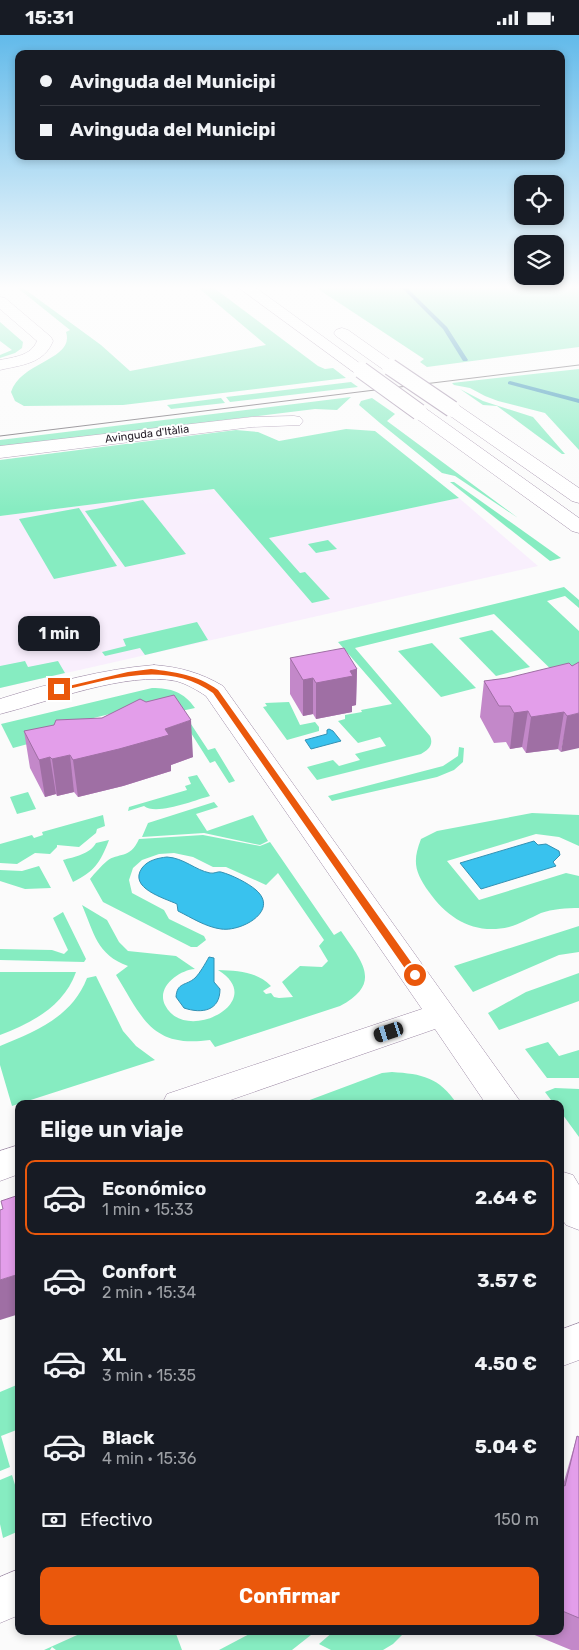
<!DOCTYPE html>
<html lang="es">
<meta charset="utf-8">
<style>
body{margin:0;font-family:Rubik,sans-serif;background:#20242c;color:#f1f3f6;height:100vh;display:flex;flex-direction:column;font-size:19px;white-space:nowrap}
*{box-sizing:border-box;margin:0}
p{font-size:16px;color:#9ea1a6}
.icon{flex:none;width:28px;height:28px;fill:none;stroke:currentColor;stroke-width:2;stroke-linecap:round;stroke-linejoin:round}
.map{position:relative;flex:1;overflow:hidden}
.side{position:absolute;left:15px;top:1065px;width:549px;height:535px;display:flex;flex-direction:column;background:#171b24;border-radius:10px;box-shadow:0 2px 8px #0003}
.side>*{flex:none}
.banner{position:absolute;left:15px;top:15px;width:550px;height:110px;border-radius:10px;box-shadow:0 2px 8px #0003;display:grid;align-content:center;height:110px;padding:0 25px;background:#171b24}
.buttons{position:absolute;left:514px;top:140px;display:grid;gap:10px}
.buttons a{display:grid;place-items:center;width:50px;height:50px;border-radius:10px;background:#171b24;box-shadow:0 2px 8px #0003;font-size:25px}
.end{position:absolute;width:22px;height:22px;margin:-11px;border:6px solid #ea580c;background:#fff;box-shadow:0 0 0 2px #fff}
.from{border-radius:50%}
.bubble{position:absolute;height:35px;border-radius:10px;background:#171b24;box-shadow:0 2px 8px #0003;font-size:16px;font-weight:700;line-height:35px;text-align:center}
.car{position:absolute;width:15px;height:30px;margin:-15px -8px;border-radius:6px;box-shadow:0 0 4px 1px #0007;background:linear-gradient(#222 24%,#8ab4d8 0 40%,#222 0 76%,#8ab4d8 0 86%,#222 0)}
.banner b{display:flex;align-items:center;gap:18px;height:48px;font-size:19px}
.banner b+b{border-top:1px solid #363941}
.banner i{width:12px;height:12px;background:#f1f3f6}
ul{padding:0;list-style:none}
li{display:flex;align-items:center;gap:15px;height:75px;margin:0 10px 8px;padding:0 15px;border:2px solid transparent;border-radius:10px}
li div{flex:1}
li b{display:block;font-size:19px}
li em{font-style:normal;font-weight:700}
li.current{border-color:#ea580c}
li>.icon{width:45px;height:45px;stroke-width:1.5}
h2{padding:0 25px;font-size:22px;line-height:60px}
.pay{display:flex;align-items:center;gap:12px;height:55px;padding:0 25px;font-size:19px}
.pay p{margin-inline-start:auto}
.action{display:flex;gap:10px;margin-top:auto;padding:10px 25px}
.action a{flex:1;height:58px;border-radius:10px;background:#ea580c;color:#fff;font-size:20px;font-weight:700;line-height:58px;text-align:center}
.status{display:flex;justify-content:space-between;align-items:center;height:35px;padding:0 25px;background:#171b24;direction:ltr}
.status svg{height:14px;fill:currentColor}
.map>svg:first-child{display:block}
.built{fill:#f9effd}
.green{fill:#86ecc1}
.water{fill:#39c2ee;stroke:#3391b3}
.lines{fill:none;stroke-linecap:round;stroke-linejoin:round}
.stream{fill:#3391b3;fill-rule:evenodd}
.minor-casing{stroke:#9f8ca7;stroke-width:1}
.secondary-casing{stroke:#9f8ca7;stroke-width:1}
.minor{fill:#fff;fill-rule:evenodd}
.secondary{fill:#fff;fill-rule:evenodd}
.tram{stroke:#68636a;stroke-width:1}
.secondary-bridge-casing{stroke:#9f8ca7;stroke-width:18;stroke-linecap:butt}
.secondary-bridge{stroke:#fff;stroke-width:16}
.wall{fill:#c388c9}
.shaded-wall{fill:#9f6fa4}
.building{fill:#e39eea;stroke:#9f6fa4}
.route{fill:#ea580c}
.labels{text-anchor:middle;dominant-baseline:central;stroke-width:4;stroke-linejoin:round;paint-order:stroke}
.far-street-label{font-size:11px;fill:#251e28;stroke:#fff}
</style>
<div class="status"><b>15:31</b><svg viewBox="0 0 49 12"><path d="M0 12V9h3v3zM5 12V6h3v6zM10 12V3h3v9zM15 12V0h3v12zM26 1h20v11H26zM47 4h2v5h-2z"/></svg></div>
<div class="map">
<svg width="579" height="1615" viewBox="0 0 579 1615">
<rect width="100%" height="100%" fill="#fbfbfb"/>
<!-- built -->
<path class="built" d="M214,454L259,505L459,463L538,531L0,653V481Z"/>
<!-- green -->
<g class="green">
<path d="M14,250H19L101,310L130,336L266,310L195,250H210L318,331L325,334L333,333L346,343L123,370L24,371L15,366L11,357C21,326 75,325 66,297L70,295Z"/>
<path d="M312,250H579V312L427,332L420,327L424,324Z"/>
<path d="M0,287L23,307L22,313L15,318L0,323V320L12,315L0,306Z"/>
<path d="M579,334V415L545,378L498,366L485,361L470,353L454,350L452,348Z"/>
<path d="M351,347L358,352L230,367L226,362Z"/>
<path d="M460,354L483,366L533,382L565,419H562L497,371L483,370Z"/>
<path d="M351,362L337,375L315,374L0,413V405Z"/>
<path d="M221,363L225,368L171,374L167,370Z"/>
<path d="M372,363L395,379L387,386L518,483L455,441L442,438L380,388L359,370L361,366Z"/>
<path d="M346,394L375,396L459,463L269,503L300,538L305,537L330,564L312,568L214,454L0,481V425L236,395L258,397L279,406Z"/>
<path d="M450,447H454L561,523L550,526Z"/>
<path d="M143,465L186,519L125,532L85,476Z"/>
<path d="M79,473L117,531L54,544L19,484Z"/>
<path d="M328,505L337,514L316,518L308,509Z"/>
<path d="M564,552L579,565V573L565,561L547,566L579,596V640L562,645L494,579L355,613L430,701C434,710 428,715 421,719L317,745L307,732L333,725L339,731L360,725L355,719L386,711L380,702L358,708L338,686L345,684V680L362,677L361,675L392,669L338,607Z"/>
<path d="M197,587L208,605L145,620L140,613L105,621L102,617L126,611L123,604Z"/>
<path d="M492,595L530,632L496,641L459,603Z"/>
<path d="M432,608L476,653L441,662L398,616Z"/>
<path d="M25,626L28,632L58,626L65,638L0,653V631Z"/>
<path d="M152,653C171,653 184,657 195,673L181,676L163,666L73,688L76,696L13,713L1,689Z"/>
<path d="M289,667L300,690L315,687L319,692V696L287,705L263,672L267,671L265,668Z"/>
<path d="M189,686L208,715L215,713L235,746L229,748L215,726L210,728L184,687Z"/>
<path d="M459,712L464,713L463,727L454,735L437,742L332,766L328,761L443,731L458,721Z"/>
<path d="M197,740L210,761C195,765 156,781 144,771L128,776L129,772L187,755L185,751L191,749L188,742Z"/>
<path d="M28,757L36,774L17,779L10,762Z"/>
<path d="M214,767L218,772L196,779L207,796L253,780L268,806L260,810L204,798L142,802L148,788Z"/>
<path d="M532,778L579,780V811L559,802L536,799L447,826L479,865L566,838L579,841V873C567,873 552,874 541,878C530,883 520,889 509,892C475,900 448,884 429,857C415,837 412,827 421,804L437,796Z"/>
<path d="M103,780L105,791L97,794L96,798L79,812L57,810V812L50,819L35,818L17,829L0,828V809L32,800L34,803L43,800L42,797Z"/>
<path d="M203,800L260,811L270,807L334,900L341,896C362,927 383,948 340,971L215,1012L210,1005C152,1013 143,984 116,940L128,931C97,920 94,898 82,870L107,885L119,907L128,916L176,921L195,934C179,935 156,952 165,970C184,1010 270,967 218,935C238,936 256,936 271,951L263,956L266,959L271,958L274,962L279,963L293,962L282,947L300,931L322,932L328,926L319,911L324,905L278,838L266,850L226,832H213L193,822L174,818L159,819L142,825L133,833L129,845L132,858L164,875L169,884L204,901L206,905L197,912H191L103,867L90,844C95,838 101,831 107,826C118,817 130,825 139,804Z"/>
<path d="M109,805C100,828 95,836 73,847L63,825C74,822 90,819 96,808Z"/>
<path d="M39,831L51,853L25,854L0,846V835L22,836Z"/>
<path d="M63,877L86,924L84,927L0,925V914L52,915L64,919L68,915L53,883Z"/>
<path d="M579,891V917L559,920L473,957L454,931Z"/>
<path d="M0,937H76C64,971 32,988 0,1000Z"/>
<path d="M579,938V966L499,995L488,978L526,957Z"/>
<path d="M96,941L123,996L136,1011L155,1025L12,1071L0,1030V1011C36,996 72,982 87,943Z"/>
<path d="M548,1007L559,1021L579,1015V1043H547L525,1014Z"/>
<path d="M392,1037C422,1039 439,1042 457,1069H299L382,1038Z"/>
<path d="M555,1053L579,1054V1102L560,1076V1069H554L545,1057Z"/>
<path d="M19,1349V1394L1,1401L10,1432L0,1436V1357Z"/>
<path d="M12,1440L19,1463V1496L3,1503L0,1489V1445Z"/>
<path d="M86,1596H175L182,1615H56L52,1612L50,1615H44Z"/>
<path d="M255,1596H316L292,1615H219Z"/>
<path d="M334,1596H406L393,1609L383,1615H331L319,1609Z"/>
</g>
<!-- water -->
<g class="water">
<path d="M329,694L333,696L341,706L311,714L305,705L327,699V695Z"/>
<path d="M534,806L538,810L546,809L559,816L560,820L553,827L556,831L481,854L460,828Z"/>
<path d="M167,822C184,823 195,835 210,838C214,839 218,836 221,837C232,840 248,848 256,855C280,876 241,897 221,894C206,892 192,883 178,876L177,869C164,863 128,853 142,833C148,825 158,823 167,822Z"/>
<path d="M209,922L214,923V947L220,954C220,976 202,979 184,973L176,962C177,947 186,951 195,943C200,938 205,929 209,922Z"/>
</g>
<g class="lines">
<!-- stream -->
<g class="stream">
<path d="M399,250H404L447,292L468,325L467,326H463L443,294Z"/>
<path d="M510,346L579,364V368L508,349V347Z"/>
</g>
<!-- minor casing -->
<g class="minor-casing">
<g id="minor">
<path d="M0,262L5,263L51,302L53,306C44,329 21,330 0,335V325C14,322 31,321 37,306L0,274Z"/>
<path d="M294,381L300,382L303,386L300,390L252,392L0,423V411L252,382Z"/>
<path d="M154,630C180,632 201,638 223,651L522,1069H486L435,994L219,1069H162L167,1059L422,974L206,661C197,655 187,649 176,646C127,636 48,667 0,679V664L3,663C51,648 103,634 154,630Z"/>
<path d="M19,1110V1139L0,1146V1116Z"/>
<path d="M560,1136L573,1140L579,1150V1195L566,1190L560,1181Z"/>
<path d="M579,1288V1325L560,1332V1295Z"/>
<path d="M19,1534V1580L0,1588V1542Z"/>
</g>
</g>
<!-- secondary casing -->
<g class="secondary-casing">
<g id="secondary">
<path d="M235,250H252L369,335L367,338H355Z"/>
<path d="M342,293L348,295L396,329L398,332L396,335H384L336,301L334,298L336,295Z"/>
<path d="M452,369L458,370L579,453V468L572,466L446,378L443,374L446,370Z"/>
<path d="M419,372L425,373L579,483V498L572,496L413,381L410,377L413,373Z"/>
</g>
</g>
<!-- minor -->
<use href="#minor" class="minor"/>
<!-- secondary -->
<use href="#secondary" class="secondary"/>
<!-- tram -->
<path class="tram" d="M0,401L579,330"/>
<!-- secondary-bridge casing -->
<g class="secondary-bridge-casing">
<g id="secondary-bridge">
<path d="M390,332L452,374"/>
<path d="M361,335L419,377"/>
</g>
</g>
<!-- secondary-bridge -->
<use href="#secondary-bridge" class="secondary-bridge"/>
</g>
<!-- wall -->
<g class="wall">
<path d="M290,623L357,634L356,670L352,671V677L316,684L313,679L303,681L290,659Z"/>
<path d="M579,627L561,717L558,714L526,718L522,712L510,714L506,707L494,708L480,682L484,646L507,643L572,631Z"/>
<path d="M146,667L193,722L171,730V736L123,751L78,762L74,757L57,761L56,759L45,762L30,733L24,696L102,683Z"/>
<path d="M577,1401L579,1402V1615H571L525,1596H560V1449L563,1450Z"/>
</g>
<!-- shaded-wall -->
<g class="shaded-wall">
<path d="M357,634L356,670L352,671V677L316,684V648L350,636Z"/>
<path d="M313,643V679L303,681V645Z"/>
<path d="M528,676L522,712L510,714L514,678Z"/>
<path d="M564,677L558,714L526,718L531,682Z"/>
<path d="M579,678V713L561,717L567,681Z"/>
<path d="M191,685L193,722L171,730V736L123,751L78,762L73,725Z"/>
<path d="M70,720L74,757L57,761L52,724Z"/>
<path d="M50,722L56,759L45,762L39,725Z"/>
<path d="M19,1239V1279L0,1285V1245Z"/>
</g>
<!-- building -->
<g class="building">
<path d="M344,613L357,634L350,636L353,641L316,648L313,643L303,645L290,623Z"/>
<path d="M579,627V678L567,681L564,677L531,682L528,676L514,678L510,671H499L484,646L507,643L569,628L572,631Z"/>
<path d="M174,660L191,685L165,694L169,700L119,714L73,725L70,720L52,724L50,722L39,725L24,696L54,690L56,685L102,683L140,664L146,667Z"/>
<path d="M19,1160V1239L0,1245V1175L3,1174L1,1166Z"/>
<path d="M577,1401L579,1402V1583L560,1575V1449L565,1451Z"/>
</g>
<!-- sky -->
<linearGradient id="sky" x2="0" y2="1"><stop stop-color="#62baea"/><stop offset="0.53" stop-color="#fdfdfd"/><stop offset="1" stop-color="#fdfdfd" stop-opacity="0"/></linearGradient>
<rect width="579" height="476" fill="url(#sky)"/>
<!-- route -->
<path class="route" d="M151,634C175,637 198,640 218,655L418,937V942H411L213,658C166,624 110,645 59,656L56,654L128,637Z"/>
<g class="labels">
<!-- far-street labels -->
<g class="far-street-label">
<text transform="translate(147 399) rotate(-7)">Avinguda d'Itàlia</text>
</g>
</g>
</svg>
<div class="buttons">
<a><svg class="icon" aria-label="locate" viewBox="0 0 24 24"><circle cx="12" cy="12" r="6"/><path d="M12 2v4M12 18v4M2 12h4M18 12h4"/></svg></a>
<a><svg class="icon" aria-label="layers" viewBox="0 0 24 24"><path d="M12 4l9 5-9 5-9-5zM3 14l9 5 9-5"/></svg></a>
</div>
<i class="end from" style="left:415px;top:940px"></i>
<i class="end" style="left:59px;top:654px"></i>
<div class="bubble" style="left:18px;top:581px;width:82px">1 min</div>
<i class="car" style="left:389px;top:997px;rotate:252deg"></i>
<div class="banner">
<b><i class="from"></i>Avinguda del Municipi</b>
<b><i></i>Avinguda del Municipi</b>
</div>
<section class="side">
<h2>Elige un viaje</h2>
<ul>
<li class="current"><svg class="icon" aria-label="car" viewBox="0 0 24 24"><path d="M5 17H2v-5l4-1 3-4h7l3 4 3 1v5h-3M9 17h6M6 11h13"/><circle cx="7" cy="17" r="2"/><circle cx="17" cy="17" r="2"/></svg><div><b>Económico</b><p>1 min · 15:33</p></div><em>2.64 €</em></li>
<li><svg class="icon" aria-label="car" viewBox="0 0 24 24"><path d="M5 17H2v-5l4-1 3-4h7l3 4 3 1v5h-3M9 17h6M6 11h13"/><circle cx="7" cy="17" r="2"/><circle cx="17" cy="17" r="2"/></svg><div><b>Confort</b><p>2 min · 15:34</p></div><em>3.57 €</em></li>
<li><svg class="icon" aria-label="car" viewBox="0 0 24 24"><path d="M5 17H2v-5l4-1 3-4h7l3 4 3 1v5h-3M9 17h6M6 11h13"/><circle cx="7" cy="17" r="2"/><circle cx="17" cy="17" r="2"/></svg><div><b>XL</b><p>3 min · 15:35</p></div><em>4.50 €</em></li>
<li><svg class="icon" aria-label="car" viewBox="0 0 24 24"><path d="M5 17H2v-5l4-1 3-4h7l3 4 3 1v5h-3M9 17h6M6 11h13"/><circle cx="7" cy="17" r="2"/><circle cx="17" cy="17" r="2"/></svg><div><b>Black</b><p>4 min · 15:36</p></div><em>5.04 €</em></li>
</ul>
<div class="pay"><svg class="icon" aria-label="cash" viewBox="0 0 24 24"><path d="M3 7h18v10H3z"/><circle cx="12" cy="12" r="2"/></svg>Efectivo<p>150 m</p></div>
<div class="action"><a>Confirmar</a></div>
</section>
</div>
